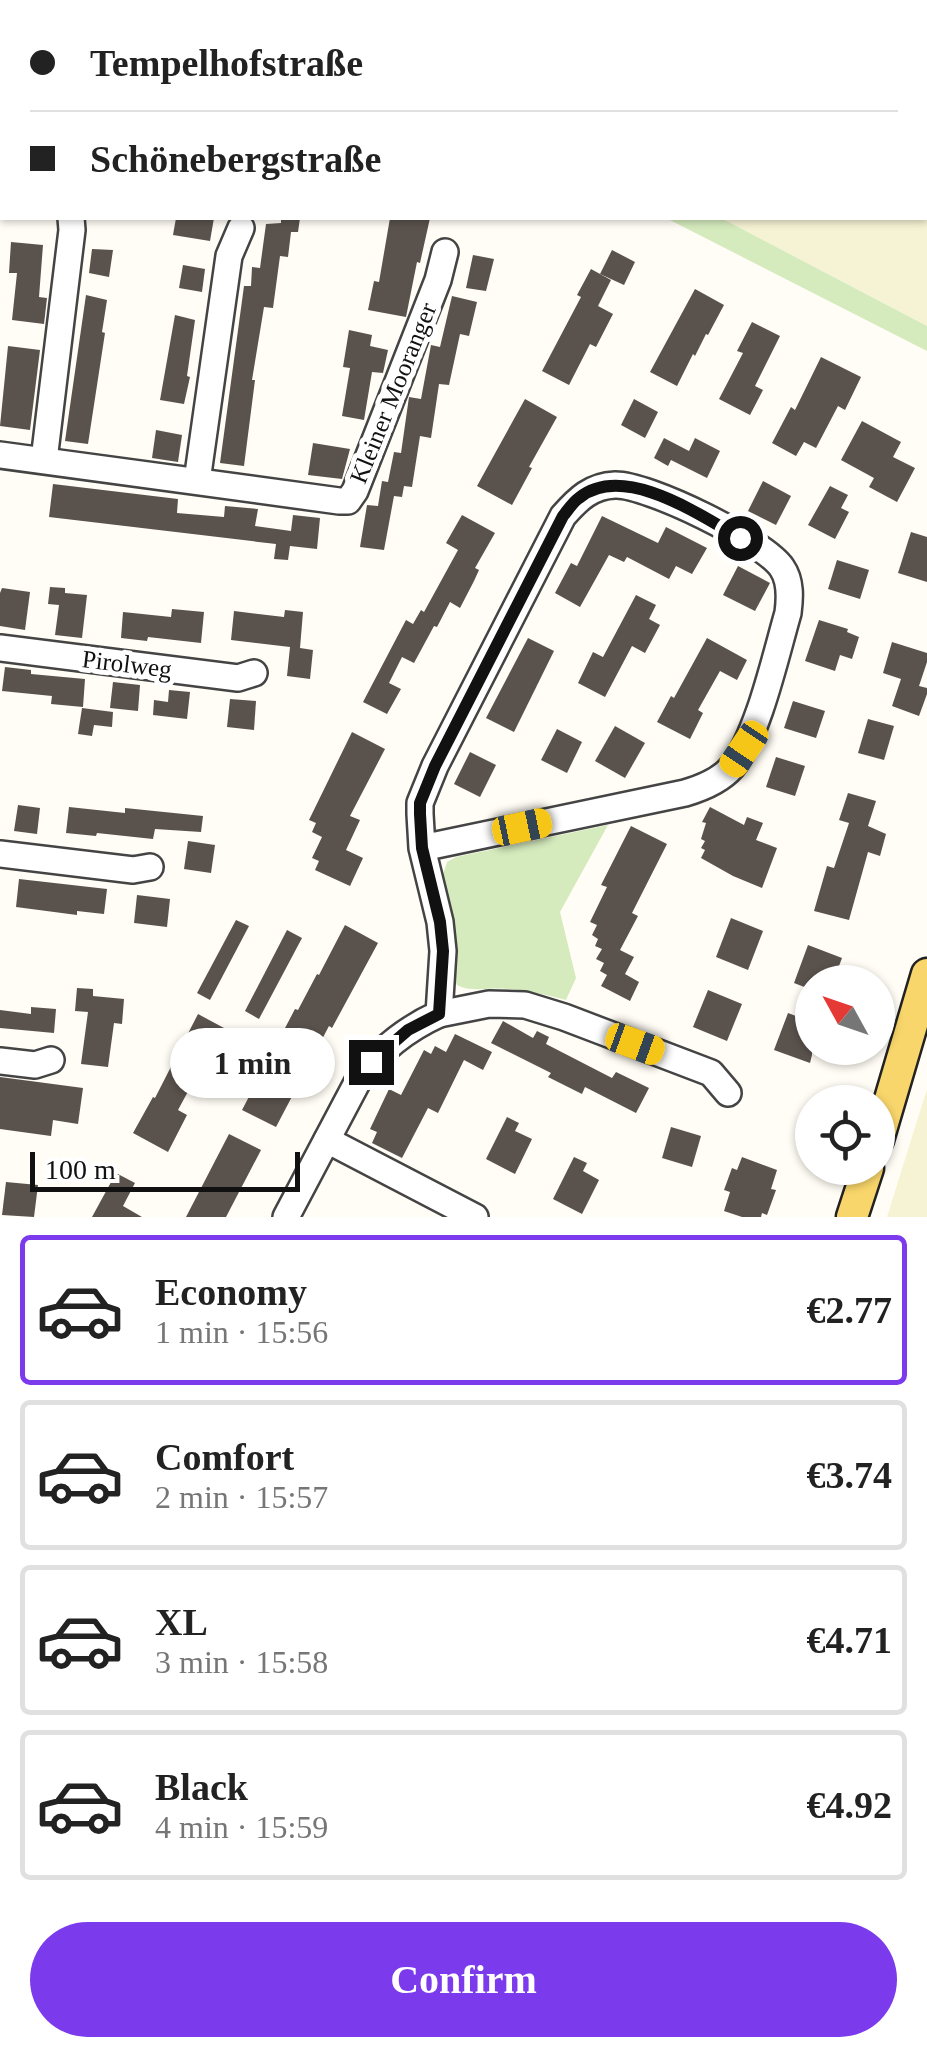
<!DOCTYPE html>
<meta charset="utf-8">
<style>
body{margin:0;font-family:Georgia,serif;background:#f2f2f2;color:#222;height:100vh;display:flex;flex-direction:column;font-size:38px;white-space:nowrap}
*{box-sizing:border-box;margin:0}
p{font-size:32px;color:#767676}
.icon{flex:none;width:55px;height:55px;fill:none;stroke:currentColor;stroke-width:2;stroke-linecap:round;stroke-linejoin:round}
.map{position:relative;height:1217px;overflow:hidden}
.details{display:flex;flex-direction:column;background:#fff;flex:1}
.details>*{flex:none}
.guide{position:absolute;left:0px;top:0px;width:928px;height:220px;box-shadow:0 2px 8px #0004;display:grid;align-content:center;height:220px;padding:0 30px;background:#fff}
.needle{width:65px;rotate:310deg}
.tools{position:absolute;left:795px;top:965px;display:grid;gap:20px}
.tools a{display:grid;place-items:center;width:100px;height:100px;border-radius:50%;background:#fff;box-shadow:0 2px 8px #0004;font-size:50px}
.scale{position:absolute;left:30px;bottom:25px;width:270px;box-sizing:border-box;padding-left:10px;border:5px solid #111;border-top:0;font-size:28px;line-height:35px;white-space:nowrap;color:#111;-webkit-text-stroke:8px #fff;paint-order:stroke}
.end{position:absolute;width:45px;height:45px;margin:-22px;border:12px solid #111;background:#fff;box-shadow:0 0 0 5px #fff}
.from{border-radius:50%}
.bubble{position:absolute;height:70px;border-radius:35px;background:#fff;box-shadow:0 2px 8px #0004;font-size:32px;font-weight:800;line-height:70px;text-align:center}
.car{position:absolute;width:30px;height:60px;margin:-30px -15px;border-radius:12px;box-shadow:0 0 8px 2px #0007;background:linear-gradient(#f5c518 24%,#345 0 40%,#f5c518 0 76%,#345 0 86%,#f5c518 0)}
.guide b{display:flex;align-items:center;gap:35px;height:95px;font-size:38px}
.guide b+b{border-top:2px solid #e0e0e0}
.guide i{width:25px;height:25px;background:#222}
ul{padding:18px 0 0;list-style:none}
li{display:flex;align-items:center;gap:30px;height:150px;margin:0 20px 15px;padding:0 10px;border:5px solid #e0e0e0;border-radius:10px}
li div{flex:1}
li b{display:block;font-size:38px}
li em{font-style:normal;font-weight:800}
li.on{border-color:#7c3aed}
li>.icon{width:90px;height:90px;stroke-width:1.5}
.primary-button{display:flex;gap:20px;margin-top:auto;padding:20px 30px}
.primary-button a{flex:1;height:115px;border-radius:60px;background:#7c3aed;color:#fff;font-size:40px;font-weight:800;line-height:115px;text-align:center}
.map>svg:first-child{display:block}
.farmland{fill:#f6f3d4}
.green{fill:#d5ebbd}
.building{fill:#5a524d}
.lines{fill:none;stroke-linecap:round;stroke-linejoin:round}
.minor-casing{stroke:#444;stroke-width:30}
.major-casing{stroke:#222;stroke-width:35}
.minor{stroke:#fff;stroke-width:25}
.major{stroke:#f9d66b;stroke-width:30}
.route{stroke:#111;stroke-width:12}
.labels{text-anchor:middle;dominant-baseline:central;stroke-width:10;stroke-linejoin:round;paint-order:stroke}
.street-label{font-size:25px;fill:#111;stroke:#fff}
</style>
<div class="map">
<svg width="927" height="1217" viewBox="0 0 927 1217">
<rect width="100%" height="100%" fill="#fffdf5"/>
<!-- farmland -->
<g class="farmland">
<path d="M0,0H596L612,2H2V79H0Z"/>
<path d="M730,0H927V326L721,218H925V2H729Z"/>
<path d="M927,1089V1217H887Z"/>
</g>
<!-- green -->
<g class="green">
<path d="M666,218H721L927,326V351Z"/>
<path d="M608,825L560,912L576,978L566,1000C546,995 527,990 507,989C490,987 472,993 457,985L453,975L441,881L447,862L456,857Z"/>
</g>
<!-- building -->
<g class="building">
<path d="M176,218H214L210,241L173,235Z"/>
<path d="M281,218H300L298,232H291L288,257L280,256L273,308L264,307L252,380H255L244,466L220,463L244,286H251L252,267L260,268L266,224L281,223Z"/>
<path d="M390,218H430L420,263L417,262L406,317L368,310L374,281L379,282Z"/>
<path d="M11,242L43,245L39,297L47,298L44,324L12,320L17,273H9Z"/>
<path d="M92,249L113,250L109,277L89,273Z"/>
<path d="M612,250L635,262L624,285L600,274Z"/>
<path d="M473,255L494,259L486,291L466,288Z"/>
<path d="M183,265L205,269L202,292L179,288Z"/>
<path d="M591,269L611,280L598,306L613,314L596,347L590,344L569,385L542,371L581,297L577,295Z"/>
<path d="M695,289L724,305L708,335L706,334L695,356L693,354L677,386L650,372Z"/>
<path d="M86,295L107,300L102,332L105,333L88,444L65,441Z"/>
<path d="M452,296L477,302L469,336L460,334L449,385L439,384L431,438L420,436L412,487L404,486L402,497L394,496L384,550L360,547L367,505L378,506L382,481L388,482L394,452L401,453L409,397L421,399L431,345L440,347Z"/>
<path d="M175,315L195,320L187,376L190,377L184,404L160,400Z"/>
<path d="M752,322L780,336L755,386L763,390L750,415L719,399L743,353L737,351Z"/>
<path d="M349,330L372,335L370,346L388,350L383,373L372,372L364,420L342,416L350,368L343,367Z"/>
<path d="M8,346L40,350L30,430L0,426Z"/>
<path d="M821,357L861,377L845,410L838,406L816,448L804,442L796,456L772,443L791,407L795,410Z"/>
<path d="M525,399L557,417L529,467L532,468L512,505L477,486Z"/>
<path d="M634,399L658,412L645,438L621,425Z"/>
<path d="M862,421L901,442L893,457L915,468L897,502L869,487L874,478L841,460Z"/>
<path d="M156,430L182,435L178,462L152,458Z"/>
<path d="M664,438L689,451L695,438L720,451L707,478L671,460L668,466L654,458Z"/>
<path d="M313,443L350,449L342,479L308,475Z"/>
<path d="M763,481L791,496L776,525L748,511Z"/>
<path d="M53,484L178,499L177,513L224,517L225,506L258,509L255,526L291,531L293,515L320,518L317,549L290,546L288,560L274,559L276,544L49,517Z"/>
<path d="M830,486L848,495L841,508L849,512L835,539L808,525Z"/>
<path d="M462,515L495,533L475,568L479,570L474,581L460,608L450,602L437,627L434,626L414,663L402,657L389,683L401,689L387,714L363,702L406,620L413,624L421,610L424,612L458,550L446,543Z"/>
<path d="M602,516L658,543L666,527L707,548L692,574L676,566L669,579L627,557L624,562L609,555L580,607L555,593L571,563L577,566Z"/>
<path d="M911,532L927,537V582L898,573Z"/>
<path d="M837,560L869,570L860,599L828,589Z"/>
<path d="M738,566L770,583L755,611L723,595Z"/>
<path d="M50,587L65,588V593L87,595L82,638L55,635L59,605L48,604Z"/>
<path d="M2,588L30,592L25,630L0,626V593Z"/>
<path d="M636,595L656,605L649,619L660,625L645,653L632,646L605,697L578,683L593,652L603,657Z"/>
<path d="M172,609L204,612L201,643L148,637L147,641L121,638L123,612L171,617Z"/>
<path d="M285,610L303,612L300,648L313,650L310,679L287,676L290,647L231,640L234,611L284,617Z"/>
<path d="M819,620L848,629L847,632L859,637L852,659L840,655L835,671L805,661Z"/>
<path d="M528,638L554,651L514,732L486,718Z"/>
<path d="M707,638L747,660L737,680L720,671L698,710L703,713L690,739L657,722L671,696L674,698Z"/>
<path d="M892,642L927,653V662L919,686L927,688V694L919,716L892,706L901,679L883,673Z"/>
<path d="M5,667L31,670V674L85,679L83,707L51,704L52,696L2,691Z"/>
<path d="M113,682L140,685L138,711L110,708Z"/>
<path d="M169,690L190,692L187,719L153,715L154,700L168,702Z"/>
<path d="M230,699L256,701L254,730L227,727Z"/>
<path d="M793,701L825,711L816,738L784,728Z"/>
<path d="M82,708L113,712L112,727L94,725L92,736L78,734Z"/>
<path d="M868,719L894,726L884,760L858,753Z"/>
<path d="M615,726L645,743L625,778L595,761Z"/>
<path d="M557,729L582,742L567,773L541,760Z"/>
<path d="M352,732L385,749L350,816L360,820L346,850L363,858L350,886L315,870L319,861L312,858L322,837L312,832L316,823L309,820Z"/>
<path d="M470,752L496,765L480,797L454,784Z"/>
<path d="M776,757L805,766L795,796L766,787Z"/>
<path d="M848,793L876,801L868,826L886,834L880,856L868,852L849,920L814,911L827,866L834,868L849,823L839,820Z"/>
<path d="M18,805L40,808L37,834L14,831Z"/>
<path d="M69,807L125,813V808L203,816L201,832L155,829L153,839L97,833L96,836L66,833Z"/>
<path d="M710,807L744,825L747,817L763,823L756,840L777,848L762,888L733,876L701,858L705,850L701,848L705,841L701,839L706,823L702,822Z"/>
<path d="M631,826L667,844L632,913L638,916L620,950L634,957L625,974L639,982L630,1001L601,986L607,975L600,971L604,963L596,959L602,949L595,946L598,939L592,935L597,925L590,922L607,887L601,885Z"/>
<path d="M188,841L215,845L211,873L184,869Z"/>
<path d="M19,879L107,889L104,914L77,911V915L16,907Z"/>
<path d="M137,895L170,899L167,927L134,923Z"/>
<path d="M731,918L763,931L748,970L716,957Z"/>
<path d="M236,920L249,926L210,1000L197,993Z"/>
<path d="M345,925L378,943L332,1028L329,1026L276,1127L242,1110L295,1009L298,1010L317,974L319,975Z"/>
<path d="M287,930L302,938L259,1019L245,1011Z"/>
<path d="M808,945L842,958L833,982H812V990L794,983Z"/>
<path d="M77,988L93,989V996L124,999L122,1024L114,1023L108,1067L81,1064L88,1012L75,1011Z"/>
<path d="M708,990L742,1004L727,1041L693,1027Z"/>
<path d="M31,1007L56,1009L54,1033L0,1028V1010L31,1014Z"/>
<path d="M788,1013L812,1022V1055L810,1063L774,1050Z"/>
<path d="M198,1014L224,1028L201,1074L198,1073L178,1110L187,1115L168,1152L133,1133L153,1097L155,1098Z"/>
<path d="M503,1021L533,1038L537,1031L549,1037L546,1044L612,1078L616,1072L649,1088L636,1113L585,1087L582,1094L548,1077L551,1073L491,1043Z"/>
<path d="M455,1034L492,1052L483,1070L464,1060L438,1113L428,1108L402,1158L372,1143L377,1132L370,1129L389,1089L401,1095L424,1050L431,1054L435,1046L446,1052Z"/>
<path d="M0,1077L83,1088L78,1124L53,1120L51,1136L0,1129Z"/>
<path d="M507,1117L519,1123L515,1131L532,1139L515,1174L486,1159Z"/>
<path d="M671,1127L701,1136L692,1167L662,1158Z"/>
<path d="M229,1134L261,1150L226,1217H186Z"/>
<path d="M574,1157L587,1163L583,1171L599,1180L582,1214L553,1199Z"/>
<path d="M742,1157L777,1170L771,1189L776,1190L767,1215L762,1213L761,1217H742L724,1211L730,1192L724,1190L732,1168L737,1170Z"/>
<path d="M116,1173L135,1183L123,1206L142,1217H92Z"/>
<path d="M6,1182L38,1185L34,1217L2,1215Z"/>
</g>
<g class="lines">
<!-- minor casing -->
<g class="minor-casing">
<g id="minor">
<path d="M0,455L339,501H348L355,491L438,280L445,252"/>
<path d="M44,460L72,230L71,218"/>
<path d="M197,481L229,256L241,228"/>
<path d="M0,648L238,678L254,673"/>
<path d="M0,854L133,870L150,867"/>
<path d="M439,1014L489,1004L525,1005L564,1017L711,1073L728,1093"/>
<path d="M0,1061L35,1065L51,1060"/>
<path d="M327,1140L475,1217"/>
<path d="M286,1217L359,1079C380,1049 406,1029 439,1014L443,951L440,922L422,848L420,814V803L435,766L563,516C578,499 591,486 615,485C647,484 764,541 782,568C791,581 790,598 788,613C776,654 758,736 732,767C720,781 702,788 685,793L422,848"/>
</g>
</g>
<!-- major casing -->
<g class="major-casing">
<g id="major">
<path d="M878,1140L927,974"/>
<path d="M852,1217L868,1168"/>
</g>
</g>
<!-- minor -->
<use href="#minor" class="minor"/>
<!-- major -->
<use href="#major" class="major"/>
</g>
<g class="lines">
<!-- route -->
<path class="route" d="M371,1062L408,1030L439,1014L443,951L440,922L422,848L420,814V803L435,766L563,516C568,510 573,502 579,498C623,462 700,515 740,538"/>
</g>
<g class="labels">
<!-- street labels -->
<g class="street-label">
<text transform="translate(393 393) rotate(-68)">Kleiner Mooranger</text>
<text transform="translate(127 664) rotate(7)">Pirolweg</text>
</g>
</g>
</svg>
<div class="tools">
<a><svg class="needle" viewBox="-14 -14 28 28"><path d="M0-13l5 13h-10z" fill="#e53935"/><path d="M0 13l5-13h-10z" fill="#767676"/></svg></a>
<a><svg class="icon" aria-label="locate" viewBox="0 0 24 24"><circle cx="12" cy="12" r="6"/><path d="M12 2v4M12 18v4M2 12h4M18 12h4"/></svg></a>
</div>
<div class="scale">100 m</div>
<i class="end from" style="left:740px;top:538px"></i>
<i class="end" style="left:371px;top:1062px"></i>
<div class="bubble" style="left:170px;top:1028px;width:165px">1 min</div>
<i class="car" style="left:744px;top:749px;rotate:214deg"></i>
<i class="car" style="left:522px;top:827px;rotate:78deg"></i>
<i class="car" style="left:635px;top:1044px;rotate:110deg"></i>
<div class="guide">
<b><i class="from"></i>Tempelhofstraße</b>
<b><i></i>Schönebergstraße</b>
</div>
</div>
<section class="details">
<ul>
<li class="on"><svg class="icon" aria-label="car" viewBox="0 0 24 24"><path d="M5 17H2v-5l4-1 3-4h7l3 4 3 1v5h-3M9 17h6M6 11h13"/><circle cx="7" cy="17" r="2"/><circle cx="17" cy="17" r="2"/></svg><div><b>Economy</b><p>1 min · 15:56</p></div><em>€2.77</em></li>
<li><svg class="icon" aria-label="car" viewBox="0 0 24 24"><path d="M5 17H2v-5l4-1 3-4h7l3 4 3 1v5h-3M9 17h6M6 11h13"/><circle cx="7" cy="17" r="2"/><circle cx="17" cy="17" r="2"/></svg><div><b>Comfort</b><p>2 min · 15:57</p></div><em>€3.74</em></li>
<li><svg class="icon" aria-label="car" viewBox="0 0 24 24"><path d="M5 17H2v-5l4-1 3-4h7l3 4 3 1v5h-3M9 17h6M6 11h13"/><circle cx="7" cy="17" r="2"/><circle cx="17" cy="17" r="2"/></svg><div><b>XL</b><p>3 min · 15:58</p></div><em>€4.71</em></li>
<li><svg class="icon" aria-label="car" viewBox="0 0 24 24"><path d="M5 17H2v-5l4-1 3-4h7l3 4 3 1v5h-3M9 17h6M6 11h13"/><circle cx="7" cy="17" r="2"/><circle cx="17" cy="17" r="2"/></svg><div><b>Black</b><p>4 min · 15:59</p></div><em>€4.92</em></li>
</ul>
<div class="primary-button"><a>Confirm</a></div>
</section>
